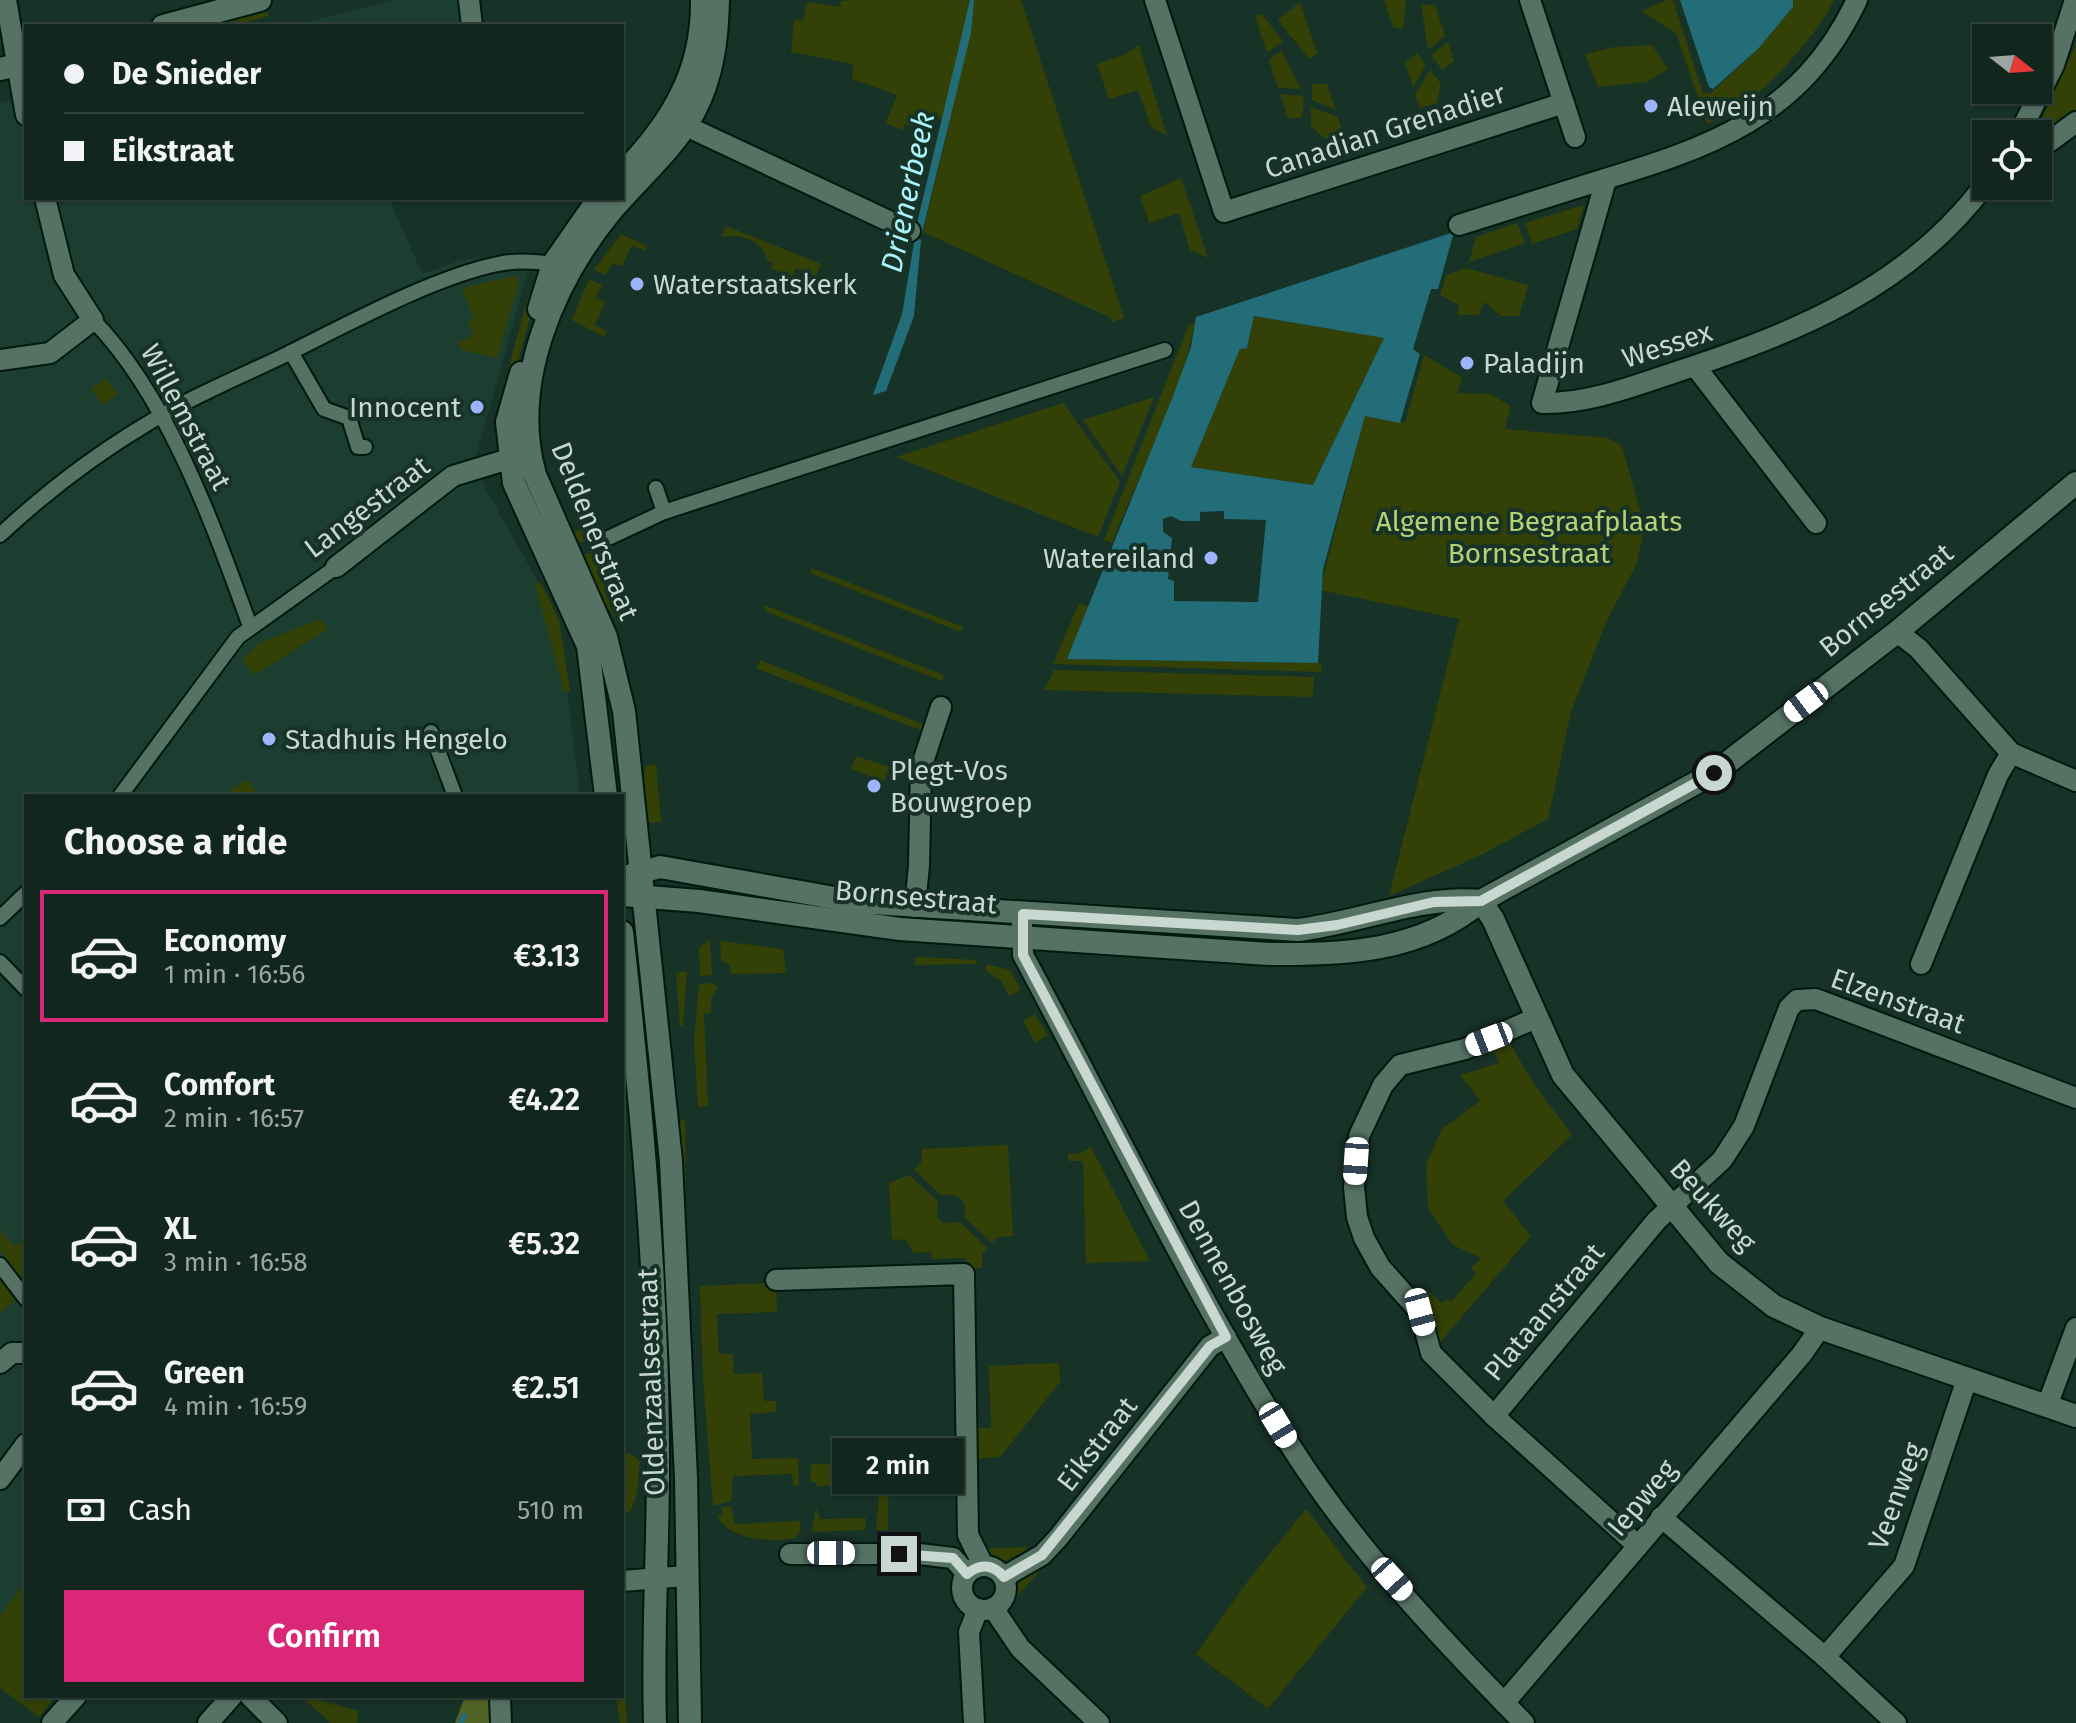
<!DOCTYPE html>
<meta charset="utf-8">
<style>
body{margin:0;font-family:"Fira Sans",sans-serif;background:#1a2e26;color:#f1f3f6;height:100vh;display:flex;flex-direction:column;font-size:30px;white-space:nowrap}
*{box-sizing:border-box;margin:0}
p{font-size:26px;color:#9ca5a4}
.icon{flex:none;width:44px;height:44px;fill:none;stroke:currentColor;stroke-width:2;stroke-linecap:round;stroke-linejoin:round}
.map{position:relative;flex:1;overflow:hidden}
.side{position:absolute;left:24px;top:794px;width:600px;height:904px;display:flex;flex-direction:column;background:#11261d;border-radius:0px;box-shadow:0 2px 6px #0004,0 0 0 2px #30433b}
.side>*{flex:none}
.banner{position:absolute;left:24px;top:24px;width:600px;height:176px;border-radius:0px;box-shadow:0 2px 6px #0004,0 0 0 2px #30433b;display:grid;align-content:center;height:176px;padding:0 40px;background:#11261d}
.needle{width:52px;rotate:107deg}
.controls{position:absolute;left:1972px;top:24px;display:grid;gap:16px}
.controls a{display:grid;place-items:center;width:80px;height:80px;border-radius:0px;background:#11261d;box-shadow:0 2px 6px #0004,0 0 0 2px #30433b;font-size:40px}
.end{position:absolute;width:36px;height:36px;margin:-18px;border:10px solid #c8d7d0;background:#111;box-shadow:0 0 0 4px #111}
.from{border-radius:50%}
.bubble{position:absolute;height:56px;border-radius:0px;background:#11261d;box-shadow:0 2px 6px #0004,0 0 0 2px #30433b;font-size:26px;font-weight:600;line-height:56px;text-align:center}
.car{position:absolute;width:24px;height:48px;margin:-24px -12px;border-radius:10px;box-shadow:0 0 6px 2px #0007;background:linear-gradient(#fff 24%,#345 0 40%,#fff 0 76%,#345 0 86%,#fff 0)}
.banner b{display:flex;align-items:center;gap:28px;height:76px;font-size:30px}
.banner b+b{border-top:2px solid #30433b}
.banner i{width:20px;height:20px;background:#f1f3f6}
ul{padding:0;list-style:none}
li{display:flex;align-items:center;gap:24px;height:132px;margin:0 16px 12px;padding:0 24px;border:4px solid transparent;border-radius:0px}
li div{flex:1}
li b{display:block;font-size:30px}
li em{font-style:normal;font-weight:600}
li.selected{border-color:#db2777}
li>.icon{width:72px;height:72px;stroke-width:1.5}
h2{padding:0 40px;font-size:36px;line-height:96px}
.pay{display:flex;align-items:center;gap:20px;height:88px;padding:0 40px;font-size:30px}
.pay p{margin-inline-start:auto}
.action{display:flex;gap:16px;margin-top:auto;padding:16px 40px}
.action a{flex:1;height:92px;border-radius:0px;background:#db2777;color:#fff;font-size:32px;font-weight:600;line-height:92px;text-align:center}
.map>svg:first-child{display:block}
.built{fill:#1c3e30}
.green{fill:#334107}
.forest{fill:#516324}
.water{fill:#226d77;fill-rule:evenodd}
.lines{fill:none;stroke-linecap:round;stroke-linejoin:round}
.stream{stroke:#226d77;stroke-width:6}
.pedestrian-casing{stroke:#01190f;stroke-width:18}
.minor-casing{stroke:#01190f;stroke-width:24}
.tertiary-casing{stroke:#01190f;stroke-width:26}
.secondary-casing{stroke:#01190f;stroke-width:26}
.pedestrian{stroke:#567265;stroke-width:14}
.minor{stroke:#567265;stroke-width:20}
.tertiary{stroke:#567265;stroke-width:22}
.secondary{stroke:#567265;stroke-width:22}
.route{stroke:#c8d7d0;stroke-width:10}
.poi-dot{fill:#9db4fd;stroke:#173227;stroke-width:3}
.labels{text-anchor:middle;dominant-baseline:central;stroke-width:8;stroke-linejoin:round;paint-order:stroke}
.poi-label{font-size:28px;fill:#c8d7d0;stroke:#173227;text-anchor:start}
.street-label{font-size:28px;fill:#c8d7d0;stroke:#173227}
.park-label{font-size:28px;fill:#b5d176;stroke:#173227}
.water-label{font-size:30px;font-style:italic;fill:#abf3fd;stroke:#173227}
</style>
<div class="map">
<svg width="2076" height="1723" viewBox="0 0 2076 1723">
<rect width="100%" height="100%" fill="#173227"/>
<!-- built -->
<g class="built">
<path d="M393,0H477L480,26H291Z"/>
<path d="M26,96V198H389L422,274L461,260L533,252L477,453L482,482L559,620L580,796H26V1615L0,1648V103Z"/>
</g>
<!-- green -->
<g class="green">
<path d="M854,0H1021L1124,318L1113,322L1109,317L923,232L950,121L922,113L917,128L905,124L903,130L886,123L897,95L852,79L853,64L791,52L794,19L803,20L807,2L840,7L841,1Z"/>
<path d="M1384,0H1406L1403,29L1393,27Z"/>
<path d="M1667,0H1673L1703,93H1711L1758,49L1793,7V0H1834C1822,29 1757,103 1728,115C1724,117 1714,120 1707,124L1676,33L1641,11Z"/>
<path d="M1300,2L1317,53L1309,59L1278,20Z"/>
<path d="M1421,4L1435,5L1445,36L1428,50Z"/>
<path d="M267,11L269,16L231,26H208Z"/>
<path d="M1262,14L1283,41L1267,53L1255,16Z"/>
<path d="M1448,42L1454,61L1442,70L1431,55Z"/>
<path d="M2076,44V112L2038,139L2035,134Z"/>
<path d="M1139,45L1167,136L1151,127L1138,90L1109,99L1097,64L1124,55Z"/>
<path d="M1652,45L1668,69L1647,82L1598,87L1585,54L1614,47Z"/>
<path d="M1281,50L1301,89L1278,88L1269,60Z"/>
<path d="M1417,53L1426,65L1413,87L1405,63Z"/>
<path d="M1430,70L1441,84L1437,103L1420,108L1415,95Z"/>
<path d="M1312,84H1327L1336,110L1312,100Z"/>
<path d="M1280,94L1304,96L1302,118H1288Z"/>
<path d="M1311,107L1338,117L1343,133L1325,139L1311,126Z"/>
<path d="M1181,178L1208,258L1190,250L1179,213L1149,223L1140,196Z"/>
<path d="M1584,205L1577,229L1532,244L1525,223Z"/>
<path d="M1517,223L1525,243L1469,262L1476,237Z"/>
<path d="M726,226L821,264L816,277L796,268L792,277L771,268L773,261L768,262C762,240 742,233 721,237Z"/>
<path d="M621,234L647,246L645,251L632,245L622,266L612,264L606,275L594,270Z"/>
<path d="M1466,268L1528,285L1519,316H1501L1484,302L1479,315H1457L1459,305L1440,295L1446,275Z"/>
<path d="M514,276L519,281L497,358L462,350L458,343L473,335L468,321L474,319L462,288Z"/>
<path d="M589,279L602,285L596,298L605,302L595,325L607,331L604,337L572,320Z"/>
<path d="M529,294L536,296L508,398L501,395Z"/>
<path d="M1254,316L1384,338L1313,485L1191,467L1240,349L1247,348Z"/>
<path d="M1196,317C1182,395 1141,469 1112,543L1104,540L1189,324L1193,325Z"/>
<path d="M1424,355L1462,377L1458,393L1490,394L1511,406L1505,429L1608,438L1622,446L1645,528L1636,565L1606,622L1571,712L1548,819L1481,855L1389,896L1459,619L1320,590L1365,415L1405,423Z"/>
<path d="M106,378L118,394L103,405L91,389Z"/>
<path d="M1154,397L1122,476L1083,420Z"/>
<path d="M1063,403L1120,482L1098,537L896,457Z"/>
<path d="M592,525L599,535L575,545L567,535Z"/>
<path d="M603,548L626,618L618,621L599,597L581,556Z"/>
<path d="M812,568L963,627L961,632L810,573Z"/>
<path d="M540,581L559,620L570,691L564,692L535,584Z"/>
<path d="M1079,603L1088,606L1068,659L1322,663L1321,672L1053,664Z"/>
<path d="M764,605L944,675L942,681L765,611Z"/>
<path d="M321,619L328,629L255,675L242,661L259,643Z"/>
<path d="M760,660L925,725L923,731L757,669Z"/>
<path d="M1054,670L1314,677L1313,697L1044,690Z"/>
<path d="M856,756L890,767L884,781L851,769Z"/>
<path d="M656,764L661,822L649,823L642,798L645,766Z"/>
<path d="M247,780L260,796L231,794V790Z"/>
<path d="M710,939L712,975L700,976L699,948Z"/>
<path d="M720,941L783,949L786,973L731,974L730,965L721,960Z"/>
<path d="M919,957L975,960L978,964L915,965V958Z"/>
<path d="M986,964L1010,970L1021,990L1009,996L1001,981L986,971Z"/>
<path d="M687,971L683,1026L680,1027L676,973Z"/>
<path d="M712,983L718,986L711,998V1013L704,1014L708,1106L698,1107L694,1041L699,984Z"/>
<path d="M1035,1014L1048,1035L1035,1043L1023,1021Z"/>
<path d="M1508,1040L1536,1087L1572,1135L1503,1201L1531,1236L1436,1347L1426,1289L1442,1303L1447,1299L1451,1302L1476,1273L1471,1268L1481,1258L1453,1245L1428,1209L1426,1164L1442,1129L1480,1101L1460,1075L1499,1063L1492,1047Z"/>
<path d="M685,1120L686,1199L679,1200L677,1152L680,1121Z"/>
<path d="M1008,1145L1013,1236L998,1237L992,1243L964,1217C969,1201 958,1191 942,1196L914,1170L921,1163L922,1149Z"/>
<path d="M1091,1147L1150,1261L1086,1263L1083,1161H1068V1153L1079,1154Z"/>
<path d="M909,1175L938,1201L937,1217L943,1223L960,1222L987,1248L982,1254V1268L969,1269L966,1258L932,1259L931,1252L914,1253L906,1240L892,1239L889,1183Z"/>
<path d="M1,1230L14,1247L23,1240L26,1245V1283L0,1251Z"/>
<path d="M0,1276L17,1298L0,1313Z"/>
<path d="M768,1283L776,1290L777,1312L717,1314L719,1354H733L734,1374L762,1373L764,1401H776V1412L750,1414L752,1459L798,1458L799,1485L793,1486L792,1474L733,1476L731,1501L713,1506L703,1379L700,1286Z"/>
<path d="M1059,1363L1060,1382L1000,1457L978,1459L976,1428H991L989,1366Z"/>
<path d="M629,1453L640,1461L637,1494L630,1512L622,1514V1456Z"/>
<path d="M882,1461H889L888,1530H876Z"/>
<path d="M860,1463V1470L839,1472L840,1486H816V1482H810L811,1464Z"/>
<path d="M731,1506L735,1524L800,1521L801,1530L794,1539C769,1541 730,1541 717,1516L723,1514L721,1508Z"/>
<path d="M816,1507L820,1519L866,1518L865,1530L812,1532Z"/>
<path d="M1306,1509L1367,1587L1268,1709L1196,1654L1247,1582Z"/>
<path d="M1025,1547L1027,1550L1005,1561L986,1557L981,1549Z"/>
<path d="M1036,1567L1038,1573L1012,1602L1018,1579Z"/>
<path d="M26,1581V1696H56L39,1717L0,1688V1616Z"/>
<path d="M623,1665L627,1723H620L616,1696H622Z"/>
<path d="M307,1697L358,1711L357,1723H331L305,1700Z"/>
</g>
<!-- forest -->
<path class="forest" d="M465,1696H491L492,1723H455Z"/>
<!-- water -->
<g class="water">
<path d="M970,0H974L971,33L922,233L916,230L918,219Z"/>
<path d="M1680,0H1793V7L1758,49L1713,89L1709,87Z"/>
<path d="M1454,232L1438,289H1431L1413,349L1420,354L1400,423L1365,416L1323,569L1318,663L1067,659L1173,396L1191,347L1196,317ZM1254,316L1384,338L1313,485L1191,467L1240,349L1247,348ZM1224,511V519L1266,520L1258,602L1174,601V581L1168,579L1172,538L1163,532V519L1171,516L1181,521H1200V512Z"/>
<path d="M915,237L921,240L914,316L886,391L873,395L902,314Z"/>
</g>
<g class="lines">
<!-- stream -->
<path class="stream" d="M461,1723L464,1716"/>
<!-- pedestrian casing -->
<g class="pedestrian-casing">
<g id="pedestrian">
<path d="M93,320C169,398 213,525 250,626"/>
<path d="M291,352L324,409L349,418L358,447H365"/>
<path d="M656,488L664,512"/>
<path d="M0,535C46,492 96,454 150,422C191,397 237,378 281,357C342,327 433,277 498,264C516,260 534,261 553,264"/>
<path d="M602,541L664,512L1165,350"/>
<path d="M431,732L455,796"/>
<path d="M120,796L238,637L336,567"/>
<path d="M0,918L26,893"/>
<path d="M0,962L26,989"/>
<path d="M0,1265L26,1299"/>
</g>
</g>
<!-- minor casing -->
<g class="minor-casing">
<g id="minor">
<path d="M6,0L26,115"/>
<path d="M469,0L472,26"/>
<path d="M1155,0L1224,212L1564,103"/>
<path d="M1530,0L1575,137"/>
<path d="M686,126L910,231"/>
<path d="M2019,134L2054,65L2075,0"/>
<path d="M2038,150L2076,122"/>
<path d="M1606,180L1542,403C1587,404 1631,387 1673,373C1792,334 1908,289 1986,183"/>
<path d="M1459,225C1503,211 1548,197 1592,183C1709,148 1801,118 1857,0"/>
<path d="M0,360L50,353L93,320L64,275L45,198"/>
<path d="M1695,366L1816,523"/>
<path d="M336,567L453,476L525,454"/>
<path d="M1897,632L1918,648L2011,753L2076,781"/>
<path d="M915,907L919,865L921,768L941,707"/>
<path d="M1022,922L1023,955C1111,1119 1191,1288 1290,1445C1354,1546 1440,1638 1524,1723"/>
<path d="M1921,964L1998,775L2011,753"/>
<path d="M1536,1018L1465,1049L1400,1065L1383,1085L1359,1136L1354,1187L1357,1217L1364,1238L1380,1267L1420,1312L1431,1353L1494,1416L1638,1546"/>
<path d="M776,1280L964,1274L968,1535L983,1565"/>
<path d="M0,1363L12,1353H26"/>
<path d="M2047,1406L2076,1328"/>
<path d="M1494,1416L1657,1220L1722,1160L1744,1126L1789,1008L1797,1000L1816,999L2076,1098"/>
<path d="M0,1479L26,1444"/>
<path d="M1661,1517L1825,1657L1896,1723"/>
<path d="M790,1554H919L953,1558L967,1574"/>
<circle cx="984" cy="1588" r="22"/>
<path d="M1004,1577L1042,1555L1058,1538L1210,1346L1226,1337"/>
<path d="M622,1581L686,1576"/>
<path d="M993,1608L1020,1648L1099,1723"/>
<path d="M1825,1657L1904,1566L1967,1379"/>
<path d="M250,1696L277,1723"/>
<path d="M500,1696L501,1723"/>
<path d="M1504,1703L1802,1354L1820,1328"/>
<path d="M52,1723L76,1696"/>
<path d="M208,1723L232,1696"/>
<path d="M974,1723L969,1632L978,1609"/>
</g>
</g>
<!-- tertiary casing -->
<g class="tertiary-casing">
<path id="tertiary" d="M1481,901L1493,919L1563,1075L1719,1263L1774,1306L1820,1328L2076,1416"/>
</g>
<!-- secondary casing -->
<g class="secondary-casing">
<g id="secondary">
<path d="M163,26L260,0"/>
<path d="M0,69L26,63"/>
<path d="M622,174C671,124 703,72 702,0"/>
<path d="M539,309L553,264L599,198"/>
<path d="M521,373L507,422L514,483L588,646L606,796"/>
<path d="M631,875L660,867L857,902L1298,930C1358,923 1420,895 1481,901"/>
<path d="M622,895L699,901L900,929L1269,954C1344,955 1421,952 1481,901L1714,773L1897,632L2076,483"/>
<path d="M622,932C641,1102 657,1274 658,1445C659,1538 652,1630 655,1723"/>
<path d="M690,1723L686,1478L671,1161L624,711L606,637L535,475C509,383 554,280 612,210C640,177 673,150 694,112C713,76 717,40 718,0"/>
</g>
</g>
<!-- pedestrian -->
<use href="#pedestrian" class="pedestrian"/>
<!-- minor -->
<use href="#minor" class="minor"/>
<!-- tertiary -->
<use href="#tertiary" class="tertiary"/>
<!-- secondary -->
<use href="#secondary" class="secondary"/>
</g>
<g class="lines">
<!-- route -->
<path class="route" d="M899,1554L953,1558L967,1574C980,1563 993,1564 1004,1577L1042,1555L1210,1346L1226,1337L1023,955V914L1298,930L1337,925L1434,902L1481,901L1714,773"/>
</g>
<!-- markers -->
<g class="poi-dot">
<circle cx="1651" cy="106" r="8"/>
<circle cx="637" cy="284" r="8"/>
<circle cx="1467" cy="363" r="8"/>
<circle cx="477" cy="407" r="8"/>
<circle cx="1211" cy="558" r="8"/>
<circle cx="269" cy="739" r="8"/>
<circle cx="874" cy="786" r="8"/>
</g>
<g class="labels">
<!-- poi labels -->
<g class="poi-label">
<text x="1667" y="106">Aleweijn</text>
<text x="653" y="284">Waterstaatskerk</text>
<text x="1483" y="363">Paladijn</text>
<text x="461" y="407" text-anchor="end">Innocent</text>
<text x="1195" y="558" text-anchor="end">Watereiland</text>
<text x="285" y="739">Stadhuis Hengelo</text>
<text x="890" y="770">Plegt-Vos<tspan x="890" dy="32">Bouwgroep</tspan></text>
</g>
<!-- street labels -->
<g class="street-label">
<text transform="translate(1385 131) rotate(-18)">Canadian Grenadier</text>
<text transform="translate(1667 345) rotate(-18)">Wessex</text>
<text transform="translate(186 417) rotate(62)">Willemstraat</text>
<text transform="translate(367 507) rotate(-37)">Langestraat</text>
<text transform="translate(595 531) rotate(68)">Deldenerstraat</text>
<text transform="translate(1886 600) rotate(-39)">Bornsestraat</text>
<text transform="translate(916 897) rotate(5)">Bornsestraat</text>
<text transform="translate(1898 1001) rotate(20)">Elzenstraat</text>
<text transform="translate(1713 1205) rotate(48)">Beukweg</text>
<text transform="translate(1233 1287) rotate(61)">Dennenbosweg</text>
<text transform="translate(1544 1312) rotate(-50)">Plataanstraat</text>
<text transform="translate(651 1382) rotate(-92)">Oldenzaalsestraat</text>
<text transform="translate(1097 1444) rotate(-52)">Eikstraat</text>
<text transform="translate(1896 1496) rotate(-70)">Veenweg</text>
<text transform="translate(1642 1498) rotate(-50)">Iepweg</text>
</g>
<!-- park labels -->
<g class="park-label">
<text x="1529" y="521">Algemene Begraafplaats<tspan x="1529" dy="32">Bornsestraat</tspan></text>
</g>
<!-- water labels -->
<g class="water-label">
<text transform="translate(908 192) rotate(-78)">Drienerbeek</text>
</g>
</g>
</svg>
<div class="controls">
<a><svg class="needle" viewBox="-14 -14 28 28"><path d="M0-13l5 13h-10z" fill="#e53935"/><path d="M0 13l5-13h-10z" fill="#9ca5a4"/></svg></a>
<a><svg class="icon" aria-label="locate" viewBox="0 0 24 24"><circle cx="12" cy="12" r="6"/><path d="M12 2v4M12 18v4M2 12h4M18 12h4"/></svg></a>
</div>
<i class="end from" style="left:1714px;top:773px"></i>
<i class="end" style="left:899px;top:1554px"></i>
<div class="bubble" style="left:832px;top:1438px;width:132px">2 min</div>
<i class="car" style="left:1806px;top:702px;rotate:233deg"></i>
<i class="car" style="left:1489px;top:1039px;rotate:249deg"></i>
<i class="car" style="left:1356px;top:1161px;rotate:184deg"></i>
<i class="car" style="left:1420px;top:1312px;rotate:165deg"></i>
<i class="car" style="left:1278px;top:1425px;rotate:149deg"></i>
<i class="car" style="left:831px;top:1553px;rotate:90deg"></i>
<i class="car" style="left:1392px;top:1579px;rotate:138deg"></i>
<div class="banner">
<b><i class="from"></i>De Snieder</b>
<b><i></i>Eikstraat</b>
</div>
<section class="side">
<h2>Choose a ride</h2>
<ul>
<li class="selected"><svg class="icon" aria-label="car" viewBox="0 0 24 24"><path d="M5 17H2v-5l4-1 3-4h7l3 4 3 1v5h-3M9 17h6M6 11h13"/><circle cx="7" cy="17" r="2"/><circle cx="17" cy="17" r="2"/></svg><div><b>Economy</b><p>1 min · 16:56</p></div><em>€3.13</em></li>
<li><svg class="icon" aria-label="car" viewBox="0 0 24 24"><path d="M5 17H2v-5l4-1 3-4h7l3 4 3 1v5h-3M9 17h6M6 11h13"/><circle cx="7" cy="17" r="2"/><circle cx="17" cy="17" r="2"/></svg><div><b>Comfort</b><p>2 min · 16:57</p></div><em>€4.22</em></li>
<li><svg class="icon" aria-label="car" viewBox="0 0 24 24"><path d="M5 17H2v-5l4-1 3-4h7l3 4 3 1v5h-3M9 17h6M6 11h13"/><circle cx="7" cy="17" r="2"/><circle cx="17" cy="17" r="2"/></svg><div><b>XL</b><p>3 min · 16:58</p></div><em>€5.32</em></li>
<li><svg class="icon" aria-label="car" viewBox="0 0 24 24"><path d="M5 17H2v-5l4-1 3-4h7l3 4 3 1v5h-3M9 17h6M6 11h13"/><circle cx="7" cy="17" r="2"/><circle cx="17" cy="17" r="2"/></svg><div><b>Green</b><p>4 min · 16:59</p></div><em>€2.51</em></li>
</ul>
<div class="pay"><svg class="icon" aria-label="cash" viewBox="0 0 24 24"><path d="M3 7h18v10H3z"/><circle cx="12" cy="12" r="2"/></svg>Cash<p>510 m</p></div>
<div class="action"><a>Confirm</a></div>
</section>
</div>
